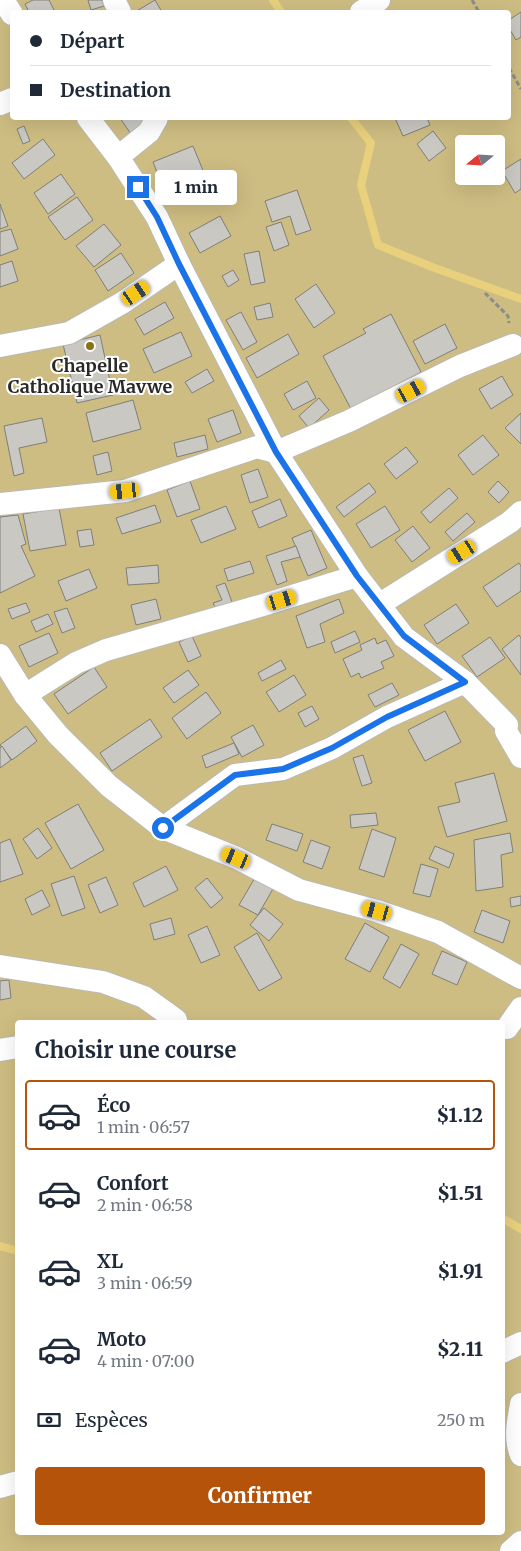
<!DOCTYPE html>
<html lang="fr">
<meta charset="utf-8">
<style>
body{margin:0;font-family:Merriweather,serif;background:#f6f6f7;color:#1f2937;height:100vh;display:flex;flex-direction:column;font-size:19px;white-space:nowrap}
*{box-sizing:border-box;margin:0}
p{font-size:16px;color:#747a83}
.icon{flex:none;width:28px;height:28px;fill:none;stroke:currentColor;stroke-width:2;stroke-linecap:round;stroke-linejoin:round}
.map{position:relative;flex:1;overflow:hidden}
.sheet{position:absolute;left:15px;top:1020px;width:490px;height:515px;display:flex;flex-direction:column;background:#fff;border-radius:5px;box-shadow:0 5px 20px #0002}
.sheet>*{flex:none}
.guide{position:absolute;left:10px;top:10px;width:501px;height:110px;border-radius:5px;box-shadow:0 5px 20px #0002;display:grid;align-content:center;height:110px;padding:0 20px;background:#fff}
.needle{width:32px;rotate:252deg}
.controls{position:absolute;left:455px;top:135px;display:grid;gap:10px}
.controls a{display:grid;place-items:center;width:50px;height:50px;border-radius:5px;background:#fff;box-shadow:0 5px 20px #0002;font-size:25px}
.end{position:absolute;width:22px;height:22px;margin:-11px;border:6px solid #1a73e8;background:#fff;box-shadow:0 0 0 2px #fff}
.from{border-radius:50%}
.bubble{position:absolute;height:35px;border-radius:5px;background:#fff;box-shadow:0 5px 20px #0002;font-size:16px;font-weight:800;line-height:35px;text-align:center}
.car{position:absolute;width:15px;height:30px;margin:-15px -8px;border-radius:6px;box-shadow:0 0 4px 1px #0007;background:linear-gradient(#f5c518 24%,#345 0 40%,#f5c518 0 76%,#345 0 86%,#f5c518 0)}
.guide b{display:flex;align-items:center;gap:18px;height:48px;font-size:19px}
.guide b+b{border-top:1px solid #e0e1e3}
.guide i{width:12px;height:12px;background:#1f2937}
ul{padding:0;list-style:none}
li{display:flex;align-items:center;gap:15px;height:70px;margin:0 10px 8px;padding:0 10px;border:2px solid transparent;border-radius:5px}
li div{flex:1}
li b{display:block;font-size:19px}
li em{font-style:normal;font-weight:800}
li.selected{border-color:#b45309}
li>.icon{width:45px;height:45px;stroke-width:1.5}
h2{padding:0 20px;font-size:22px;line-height:60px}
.pay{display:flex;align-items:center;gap:12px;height:55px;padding:0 20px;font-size:19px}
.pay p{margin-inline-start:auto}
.button{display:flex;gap:10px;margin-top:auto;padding:10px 20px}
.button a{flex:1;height:58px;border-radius:5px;background:#b45309;color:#fff;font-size:20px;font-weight:800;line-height:58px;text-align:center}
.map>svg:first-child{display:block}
.green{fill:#cebd82;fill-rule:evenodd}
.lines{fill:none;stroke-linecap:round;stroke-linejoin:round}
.stream{stroke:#e8d07c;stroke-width:8}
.building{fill:#cac8c3;stroke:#7f7e79}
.minor-casing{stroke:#bab9b3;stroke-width:24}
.path{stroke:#8c8c88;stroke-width:3;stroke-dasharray:5 2.5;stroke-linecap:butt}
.minor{stroke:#fff;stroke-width:22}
.route{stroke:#1a73e8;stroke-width:6}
.poi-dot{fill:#897215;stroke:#fff;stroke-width:2}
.labels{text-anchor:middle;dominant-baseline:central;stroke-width:4;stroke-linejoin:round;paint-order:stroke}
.poi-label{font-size:18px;font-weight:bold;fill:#292927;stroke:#fff}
</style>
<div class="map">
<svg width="521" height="1551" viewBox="0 0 521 1551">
<rect width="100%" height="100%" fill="#efeee8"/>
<!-- green -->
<path class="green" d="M0,0H521V1551H0ZM12,12H509V118H12ZM464,144H496V176H464ZM18,1022H502V1532H18Z"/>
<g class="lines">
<!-- stream -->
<g class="stream">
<path d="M273,0L281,12"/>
<path d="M351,118L371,143L361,185L378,245L432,267L521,299"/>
<path d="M502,1218L521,1229"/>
<path d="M0,1246L18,1251"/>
</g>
</g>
<!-- building -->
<g class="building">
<path d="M33,0H49L55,12H29L25,4Z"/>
<path d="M88,0H102L104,6L91,10Z"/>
<path d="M155,0L162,12H135Z"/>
<path d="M521,12V37L516,40L509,28V20Z"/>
<path d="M120,118H147L133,137Z"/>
<path d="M395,118H427L430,125L403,136Z"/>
<path d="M24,126L30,141L23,144L17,129Z"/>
<path d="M433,131L446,148L429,161L417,144Z"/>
<path d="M43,139L55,155L24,179L12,163Z"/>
<path d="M193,146L204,173L164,190L153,162Z"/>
<path d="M521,159V189L515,193L502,171Z"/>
<path d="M61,174L75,194L48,214L34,193Z"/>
<path d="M297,190L311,230L296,235L290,216L272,222L265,201Z"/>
<path d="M77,197L93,220L65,240L48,217Z"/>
<path d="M0,204L8,226L0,229Z"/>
<path d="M220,216L231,236L200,253L189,233Z"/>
<path d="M281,222L289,245L274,251L266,227Z"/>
<path d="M104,224L121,245L94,267L76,246Z"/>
<path d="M11,229L18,249L0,256V232Z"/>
<path d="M259,251L265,282L251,285L244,254Z"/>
<path d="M121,253L134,273L108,291L95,270Z"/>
<path d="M12,261L18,281L0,287V265Z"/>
<path d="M233,270L239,280L228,287L222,276Z"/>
<path d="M316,284L335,313L314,328L295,299Z"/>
<path d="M165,302L174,318L144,335L135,319Z"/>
<path d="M270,303L273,317L257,320L254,307Z"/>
<path d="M241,312L257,342L243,350L226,320Z"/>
<path d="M391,314L421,372L351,409L323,356L366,333L363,329Z"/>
<path d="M445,324L457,348L425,364L413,341Z"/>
<path d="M181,332L192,356L154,373L143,349Z"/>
<path d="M288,334L299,354L257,378L246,358Z"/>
<path d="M100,335L113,395L77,403L63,344Z"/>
<path d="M207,369L214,381L192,393L185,382Z"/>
<path d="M502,376L513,395L491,409L479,389Z"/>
<path d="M307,381L316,398L293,410L284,394Z"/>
<path d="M319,398L329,410L309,428L299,416Z"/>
<path d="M133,400L141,429L93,442L86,413Z"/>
<path d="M233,410L241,433L217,442L208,419Z"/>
<path d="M521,413V444L505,428Z"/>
<path d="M42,418L47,442L19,448L24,473L14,476L4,426Z"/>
<path d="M205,435L208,449L177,457L174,443Z"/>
<path d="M483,435L499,455L473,475L458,455Z"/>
<path d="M406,447L418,462L396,479L384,464Z"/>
<path d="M108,452L112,471L97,475L93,456Z"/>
<path d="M258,469L268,497L250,503L241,475Z"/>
<path d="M190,481L200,509L177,517L167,490Z"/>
<path d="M498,481L509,492L499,503L488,492Z"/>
<path d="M369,483L376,492L344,517L336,507Z"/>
<path d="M449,488L458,498L430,523L421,512Z"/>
<path d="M280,499L287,516L259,528L252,511Z"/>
<path d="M155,505L161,522L122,534L116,518Z"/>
<path d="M226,506L236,529L201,543L191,520Z"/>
<path d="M385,506L400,530L371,548L356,524Z"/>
<path d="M59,508L66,545L30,551L23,514Z"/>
<path d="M467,513L475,522L453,541L445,532Z"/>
<path d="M18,515L26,544L21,546L35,576L0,593V517Z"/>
<path d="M413,526L430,548L412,562L395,540Z"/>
<path d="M91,529L94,545L80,547L77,531Z"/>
<path d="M311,530L327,568L308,576L292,538Z"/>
<path d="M296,546L300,557L281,562L287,581L277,585L266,556Z"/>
<path d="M250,561L254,573L228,581L224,569Z"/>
<path d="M519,563L521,566V591L497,607L483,587Z"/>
<path d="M158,565L159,583L128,585L126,568Z"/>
<path d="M89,569L97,588L66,601L58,581Z"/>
<path d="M225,583L233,605L217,611L213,603L222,600L216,586Z"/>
<path d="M156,599L161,619L136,625L131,605Z"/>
<path d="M339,599L344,613L320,624L325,642L307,648L296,616Z"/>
<path d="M26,603L30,612L12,619L8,609Z"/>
<path d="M456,604L469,623L437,644L424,625Z"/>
<path d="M67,608L75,628L62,633L54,612Z"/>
<path d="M48,614L53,624L36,632L31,621Z"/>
<path d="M355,631L360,642L335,653L331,642Z"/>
<path d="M49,633L58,653L29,667L19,646Z"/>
<path d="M519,635L521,638V675L502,649Z"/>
<path d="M192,636L201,656L188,662L179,642Z"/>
<path d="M490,637L505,658L477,677L462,656Z"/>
<path d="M375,638L377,644L386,640L394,656L381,662L384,668L361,678L359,673L351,677L343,659L362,650L360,645Z"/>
<path d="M281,660L286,669L262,681L258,673Z"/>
<path d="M94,667L107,687L68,714L54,694Z"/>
<path d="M188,670L199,685L174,703L163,688Z"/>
<path d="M294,675L306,695L279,712L266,692Z"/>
<path d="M392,683L399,695L375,707L368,695Z"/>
<path d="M206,692L221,713L187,739L172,718Z"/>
<path d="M312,706L319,719L305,727L298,713Z"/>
<path d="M445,711L461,742L425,761L408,730Z"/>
<path d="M150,719L162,737L112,771L100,753Z"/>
<path d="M253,725L264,745L242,757L231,737Z"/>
<path d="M26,726L37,741L12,760L0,745Z"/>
<path d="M234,743L239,754L206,768L202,756Z"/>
<path d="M2,746L11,760L0,768V748Z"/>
<path d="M363,755L372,783L362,786L353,758Z"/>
<path d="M494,773L507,821L447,837L438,807L460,802L455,783Z"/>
<path d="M78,804L104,850L71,869L45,823Z"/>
<path d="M376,813L378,825L351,828L350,815Z"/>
<path d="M272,824L303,834L297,851L266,840Z"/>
<path d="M38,828L52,848L37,859L23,839Z"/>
<path d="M372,829L396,838L384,877L359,869Z"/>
<path d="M510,833L513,852L501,855L503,887L476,891L474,840Z"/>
<path d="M10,839L23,874L0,882V843Z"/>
<path d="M311,840L330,847L322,869L303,862Z"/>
<path d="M435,846L454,854L449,868L429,859Z"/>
<path d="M421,864L438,869L430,897L413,893Z"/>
<path d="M166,866L178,890L144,907L133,883Z"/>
<path d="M74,876L85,908L62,916L51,884Z"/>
<path d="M256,876L274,887L258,915L239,905Z"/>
<path d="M106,877L118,905L100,913L88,885Z"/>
<path d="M207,878L223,898L211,908L195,888Z"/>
<path d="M42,890L50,906L32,915L25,899Z"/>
<path d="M521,896V905L511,907L510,898Z"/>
<path d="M264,908L283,924L269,941L250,925Z"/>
<path d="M482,910L510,921L503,943L474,932Z"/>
<path d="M171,918L175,934L154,940L150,924Z"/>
<path d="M365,923L389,937L370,972L345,959Z"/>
<path d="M207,926L220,955L201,963L188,935Z"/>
<path d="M257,933L282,978L259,991L234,947Z"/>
<path d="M401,944L419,954L400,988L383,978Z"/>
<path d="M442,951L467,962L457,985L432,974Z"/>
<path d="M9,980L11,998L0,1000V981Z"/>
</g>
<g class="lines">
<!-- minor casing -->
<g class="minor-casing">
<g id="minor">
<path d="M3,0L12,14"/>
<path d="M114,0L120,12"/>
<path d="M361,12L379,0"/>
<path d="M0,104L12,99"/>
<path d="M88,118L118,157L157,217L179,264L276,452L357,576L404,637L465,682L507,725L506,731L521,757"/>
<path d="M118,157L149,132L157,118"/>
<path d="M0,346L69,333L122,303L179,264"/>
<path d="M0,504L125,491L257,447L276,452L349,421L460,366L513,345"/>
<path d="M380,604L510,522L521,512"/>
<path d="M0,655L25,695L58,735L109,786L163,828L237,858L299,890L377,911L438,932L521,978"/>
<path d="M25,695L76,663L106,650L263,605L357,576"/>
<path d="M163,828L235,775L283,769L332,748L387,717L465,682"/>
<path d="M0,966L103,982L144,997L176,1020"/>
<path d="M507,1028L521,1008"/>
<path d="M0,1050L18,1047"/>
<path d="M502,1352L521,1343"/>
<path d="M521,1404C518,1422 514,1438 521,1455"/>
<path d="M0,1487L18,1482"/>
<path d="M511,1551L521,1542"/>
</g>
</g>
<!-- path -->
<g class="path">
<path d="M472,0L479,12"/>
<path d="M509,68L521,89"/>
<path d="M485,293L508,316L509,323"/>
</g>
<!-- minor -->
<use href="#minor" class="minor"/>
</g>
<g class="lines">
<!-- route -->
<path class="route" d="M138,187L157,217L179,264L276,452L357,576L404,636L465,682L387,717L332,748L283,769L235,775L163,828"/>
</g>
<!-- markers -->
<circle class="poi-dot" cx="90" cy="346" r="5"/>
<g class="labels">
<!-- poi labels -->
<g class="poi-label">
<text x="90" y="365">Chapelle<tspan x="90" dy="21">Catholique Mavwe</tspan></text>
</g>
</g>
</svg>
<div class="controls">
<a><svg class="needle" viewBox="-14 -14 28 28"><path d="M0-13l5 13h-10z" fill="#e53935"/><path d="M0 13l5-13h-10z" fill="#747a83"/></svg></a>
</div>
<i class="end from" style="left:163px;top:828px"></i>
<i class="end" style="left:138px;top:187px"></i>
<div class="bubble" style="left:155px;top:170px;width:82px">1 min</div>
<i class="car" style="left:136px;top:293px;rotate:56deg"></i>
<i class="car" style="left:411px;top:391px;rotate:62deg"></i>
<i class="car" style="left:125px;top:491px;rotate:264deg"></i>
<i class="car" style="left:462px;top:552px;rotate:238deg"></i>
<i class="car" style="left:282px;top:600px;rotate:73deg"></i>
<i class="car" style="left:236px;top:858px;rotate:292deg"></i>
<i class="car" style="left:377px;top:911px;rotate:285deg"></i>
<div class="guide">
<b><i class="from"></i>Départ</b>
<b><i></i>Destination</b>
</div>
<section class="sheet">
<h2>Choisir une course</h2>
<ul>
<li class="selected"><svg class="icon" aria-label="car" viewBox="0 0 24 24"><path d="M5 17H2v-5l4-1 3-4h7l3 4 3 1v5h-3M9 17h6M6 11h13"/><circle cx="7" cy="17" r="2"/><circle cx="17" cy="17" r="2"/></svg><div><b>Éco</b><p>1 min · 06:57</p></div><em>$1.12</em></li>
<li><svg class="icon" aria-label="car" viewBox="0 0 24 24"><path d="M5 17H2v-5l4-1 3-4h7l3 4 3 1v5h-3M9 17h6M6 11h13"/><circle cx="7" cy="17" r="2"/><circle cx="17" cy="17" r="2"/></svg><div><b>Confort</b><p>2 min · 06:58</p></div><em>$1.51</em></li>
<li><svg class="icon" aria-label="car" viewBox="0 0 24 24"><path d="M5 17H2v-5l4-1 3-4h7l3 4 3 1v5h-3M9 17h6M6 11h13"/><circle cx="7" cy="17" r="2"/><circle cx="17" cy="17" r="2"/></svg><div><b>XL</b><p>3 min · 06:59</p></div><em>$1.91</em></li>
<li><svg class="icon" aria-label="car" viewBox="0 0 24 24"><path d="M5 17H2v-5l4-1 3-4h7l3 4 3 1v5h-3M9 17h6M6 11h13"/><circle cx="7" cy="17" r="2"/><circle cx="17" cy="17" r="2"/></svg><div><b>Moto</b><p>4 min · 07:00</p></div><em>$2.11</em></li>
</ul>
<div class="pay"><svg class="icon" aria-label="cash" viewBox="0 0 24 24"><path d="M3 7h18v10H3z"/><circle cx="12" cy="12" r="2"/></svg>Espèces<p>250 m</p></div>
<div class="button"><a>Confirmer</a></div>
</section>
</div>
